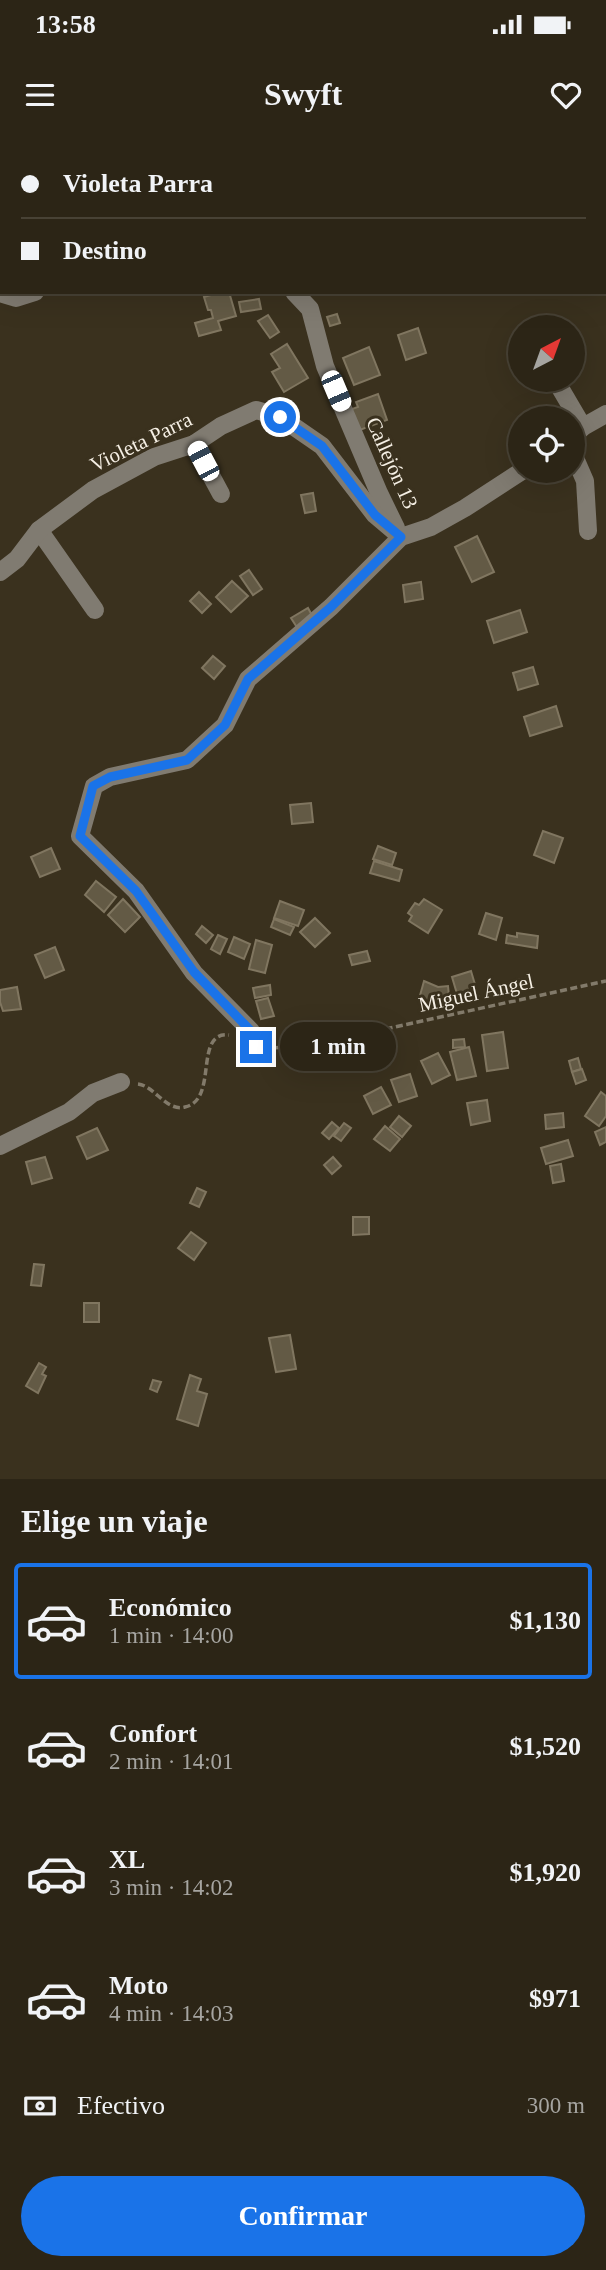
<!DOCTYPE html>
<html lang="es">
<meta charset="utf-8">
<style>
body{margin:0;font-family:Georgia,serif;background:#383123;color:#f1f3f6;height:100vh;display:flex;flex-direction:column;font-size:26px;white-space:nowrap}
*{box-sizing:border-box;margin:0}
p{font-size:23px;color:#a6a5a1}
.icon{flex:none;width:38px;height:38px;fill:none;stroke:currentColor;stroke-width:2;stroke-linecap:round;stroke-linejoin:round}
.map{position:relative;height:1339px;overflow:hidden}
.sheet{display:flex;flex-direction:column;background:#2c2516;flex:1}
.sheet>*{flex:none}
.banner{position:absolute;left:0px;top:0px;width:607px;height:154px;box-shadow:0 7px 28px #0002,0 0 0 2px #484235;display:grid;align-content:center;height:154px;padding:0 21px;background:#2c2516}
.needle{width:46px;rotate:41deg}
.fabs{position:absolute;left:508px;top:175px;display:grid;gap:14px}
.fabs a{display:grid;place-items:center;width:77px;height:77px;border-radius:50%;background:#2c2516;box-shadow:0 7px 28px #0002,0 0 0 2px #484235;font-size:35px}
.end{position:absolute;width:32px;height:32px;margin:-16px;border:9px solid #1a73e8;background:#fff;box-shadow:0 0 0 4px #fff}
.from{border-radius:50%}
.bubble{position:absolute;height:49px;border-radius:24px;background:#2c2516;box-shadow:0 7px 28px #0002,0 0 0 2px #484235;font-size:23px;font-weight:800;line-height:49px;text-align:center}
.car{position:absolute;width:21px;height:42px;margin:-21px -10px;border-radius:9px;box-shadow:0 0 5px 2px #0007;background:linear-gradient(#fff 24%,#345 0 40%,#fff 0 76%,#345 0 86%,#fff 0)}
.banner b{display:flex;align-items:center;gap:24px;height:66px;font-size:26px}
.banner b+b{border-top:2px solid #484235}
.banner i{width:18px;height:18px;background:#f1f3f6}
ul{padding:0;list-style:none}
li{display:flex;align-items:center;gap:21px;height:116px;margin:0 14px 10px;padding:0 7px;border:4px solid transparent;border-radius:7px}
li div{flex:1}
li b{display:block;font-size:26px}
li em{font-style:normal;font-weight:800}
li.selected{border-color:#1a73e8}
li>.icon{width:63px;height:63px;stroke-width:1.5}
h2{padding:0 21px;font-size:32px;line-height:84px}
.pay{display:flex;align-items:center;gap:18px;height:77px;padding:0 21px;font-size:26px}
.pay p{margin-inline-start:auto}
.button{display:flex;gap:14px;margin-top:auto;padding:14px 21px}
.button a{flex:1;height:80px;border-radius:42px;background:#1a73e8;color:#fff;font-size:28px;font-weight:800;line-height:80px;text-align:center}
.status{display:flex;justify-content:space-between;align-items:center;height:49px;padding:0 35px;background:#2c2516;direction:ltr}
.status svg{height:19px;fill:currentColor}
header{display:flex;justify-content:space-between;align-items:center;height:91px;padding:0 21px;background:#2c2516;font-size:32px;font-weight:800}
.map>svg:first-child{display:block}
.building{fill:#635a45;stroke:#807660;stroke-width:2}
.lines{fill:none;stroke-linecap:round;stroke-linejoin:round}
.path{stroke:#827a6a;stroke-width:3.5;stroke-dasharray:7 3.5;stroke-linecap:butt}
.minor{stroke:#807b71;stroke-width:18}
.route{stroke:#1a73e8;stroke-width:9}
.labels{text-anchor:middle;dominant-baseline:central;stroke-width:6;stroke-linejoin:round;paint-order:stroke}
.street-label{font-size:21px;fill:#f5efe4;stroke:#3a311e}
</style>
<div class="status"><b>13:58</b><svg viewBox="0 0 49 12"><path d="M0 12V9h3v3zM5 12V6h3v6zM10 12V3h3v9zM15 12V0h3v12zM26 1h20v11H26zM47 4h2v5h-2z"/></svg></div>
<header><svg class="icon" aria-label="menu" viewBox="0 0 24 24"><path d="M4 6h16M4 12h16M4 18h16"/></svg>Swyft<svg class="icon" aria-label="heart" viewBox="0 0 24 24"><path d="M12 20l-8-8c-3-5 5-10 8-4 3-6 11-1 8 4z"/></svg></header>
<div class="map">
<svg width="606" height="1339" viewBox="0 0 606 1339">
<rect width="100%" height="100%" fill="#3a311e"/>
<!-- building -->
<g class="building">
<path d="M221,152H229L236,176L218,181L221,190L199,196L195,183L213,178L211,170H208L204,157Z"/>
<path d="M259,159L261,169L241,172L239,162Z"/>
<path d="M337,174L340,183L330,186L327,177Z"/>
<path d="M268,175L279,192L270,198L258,181Z"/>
<path d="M418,188L426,213L406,220L398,195Z"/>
<path d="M287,204L308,238L284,252L272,232L280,228L271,214Z"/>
<path d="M369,207L380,235L354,245L343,218Z"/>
<path d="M378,254L387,280L357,291L349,270L358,267L356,262Z"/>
<path d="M313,353L316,371L305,373L301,355Z"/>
<path d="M477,396L494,432L472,442L455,407Z"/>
<path d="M249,430L262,449L253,455L240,436Z"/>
<path d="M232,441L248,456L231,472L216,457Z"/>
<path d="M421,442L423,459L405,462L403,445Z"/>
<path d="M199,452L211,464L202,473L190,461Z"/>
<path d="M308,468L314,479L298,489L291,478Z"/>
<path d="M520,470L527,492L494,503L487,481Z"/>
<path d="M213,516L225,526L214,539L202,528Z"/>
<path d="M533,527L538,544L518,550L513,533Z"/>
<path d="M556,566L562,586L530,596L524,577Z"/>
<path d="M311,663L313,682L292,684L290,665Z"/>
<path d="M543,691L563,698L554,723L534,715Z"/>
<path d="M378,706L396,713L392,725L373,719Z"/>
<path d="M51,708L60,729L40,737L31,717Z"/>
<path d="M374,721L402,730L399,741L370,733Z"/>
<path d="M96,741L116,757L104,772L85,755Z"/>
<path d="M123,759L140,777L125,792L108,775Z"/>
<path d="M424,759L442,770L428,793L409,781L412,776L408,773L415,763L419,765Z"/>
<path d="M280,761L304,770L298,786L274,778Z"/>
<path d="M486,773L502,778L496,800L479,794Z"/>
<path d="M315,778L330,793L315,807L300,792Z"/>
<path d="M274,779L294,787L290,795L271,787Z"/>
<path d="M202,786L213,795L206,803L196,794Z"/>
<path d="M517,793L538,796L537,808L506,803L507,795L517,797Z"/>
<path d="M218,795L227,799L220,814L211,809Z"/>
<path d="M234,797L250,804L244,819L228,812Z"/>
<path d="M256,800L272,805L265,833L249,829Z"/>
<path d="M55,807L64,830L45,838L35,815Z"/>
<path d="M367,811L370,821L352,825L349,815Z"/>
<path d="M471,831L479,858L460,864L452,837Z"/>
<path d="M529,837L532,847L512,852L510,842Z"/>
<path d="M424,841L438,847L448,846L450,867L436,865L419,859Z"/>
<path d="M270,845L271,855L255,858L253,848Z"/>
<path d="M17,847L21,869L3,871L0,862V850Z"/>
<path d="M268,858L274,876L261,879L256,861Z"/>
<path d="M503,892L508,928L487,931L482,895Z"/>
<path d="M464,899L465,907L453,908V900Z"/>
<path d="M469,907L476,936L457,940L450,912Z"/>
<path d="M438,913L450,935L432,944L421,921Z"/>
<path d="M578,918L581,929L572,932L569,921Z"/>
<path d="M582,929L586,940L576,944L572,932Z"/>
<path d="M410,934L417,956L399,962L391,940Z"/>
<path d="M381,947L391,965L373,974L364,956Z"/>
<path d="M601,952L606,956V976L599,986L585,976Z"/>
<path d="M487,960L490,981L471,985L467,963Z"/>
<path d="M563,973L564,987L546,989L545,975Z"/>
<path d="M399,976L411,986L402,997L390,987Z"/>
<path d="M332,982L339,988L329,999L322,993Z"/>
<path d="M344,983L351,988L341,1001L334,996Z"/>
<path d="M385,986L400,999L390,1011L374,999Z"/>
<path d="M606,987V1002L600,1005L595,992Z"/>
<path d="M97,988L108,1010L87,1019L77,997Z"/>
<path d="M568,1000L573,1016L546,1024L541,1008Z"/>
<path d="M45,1017L52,1038L32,1044L26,1022Z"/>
<path d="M333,1017L341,1026L332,1034L324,1025Z"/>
<path d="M561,1024L564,1041L553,1043L550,1026Z"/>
<path d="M197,1048L206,1052L199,1067L190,1063Z"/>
<path d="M353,1077H369V1094L353,1095Z"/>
<path d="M191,1092L206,1103L194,1120L178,1108Z"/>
<path d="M34,1124L44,1125L41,1146L31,1145Z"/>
<rect x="84" y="1163" width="15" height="19"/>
<path d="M290,1195L296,1229L276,1232L269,1198Z"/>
<path d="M39,1223L46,1227L42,1234L46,1236L38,1253L26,1246Z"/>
<path d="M190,1235L201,1239L197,1251L207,1254L198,1286L177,1279Z"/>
<path d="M153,1240L161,1242L157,1252L150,1249Z"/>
</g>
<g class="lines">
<!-- path -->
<g class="path">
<path d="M272,908L312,905L606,841"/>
<path d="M138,944C155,946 166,972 185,967C219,960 193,891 229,895"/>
</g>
<!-- minor -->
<g class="minor">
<path d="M61,2L62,0"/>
<path d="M0,95L2,93"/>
<path d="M294,152L310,169L325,226L379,353L396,388"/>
<path d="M0,153L16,158L35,152"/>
<path d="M556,241L583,287"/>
<path d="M572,297L583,287L606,274"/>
<path d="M194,304L221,354"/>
<path d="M572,311L585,341L588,391"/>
<path d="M39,390L95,470"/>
<path d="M0,432L17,419L39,390L93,350L154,317L194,304L221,286L256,270L280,277L322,306L375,375L401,397"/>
<path d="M256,907L251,891L194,833L136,751L80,696L94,646L110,637L187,620L225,585L248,539L331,467L401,397L431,387L465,368L522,331"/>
<path d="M0,1006L69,972L93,953L121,942"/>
</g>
</g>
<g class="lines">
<!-- route -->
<path class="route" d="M256,907L251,891L194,832L136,751L80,696L93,646L110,637L187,620L225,585L248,539L331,467L401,397L375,375L322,306L280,277"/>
</g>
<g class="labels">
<!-- street labels -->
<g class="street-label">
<text transform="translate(141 302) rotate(-26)">Violeta Parra</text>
<text transform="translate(392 323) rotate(66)">Callejón 13</text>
<text transform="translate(476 853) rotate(-12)">Miguel Ángel</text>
</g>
</g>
</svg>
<div class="fabs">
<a><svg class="needle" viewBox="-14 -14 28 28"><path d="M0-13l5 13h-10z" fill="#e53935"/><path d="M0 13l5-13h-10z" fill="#a6a5a1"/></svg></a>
<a><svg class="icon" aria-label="locate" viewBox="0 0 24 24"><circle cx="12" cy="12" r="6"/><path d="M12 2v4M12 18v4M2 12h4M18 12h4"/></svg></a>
</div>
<i class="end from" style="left:280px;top:277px"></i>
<i class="end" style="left:256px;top:907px"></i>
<div class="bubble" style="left:280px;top:882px;width:116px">1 min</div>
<i class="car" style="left:336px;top:251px;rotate:157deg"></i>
<i class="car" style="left:203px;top:321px;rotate:332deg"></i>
<div class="banner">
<b><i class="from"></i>Violeta Parra</b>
<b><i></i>Destino</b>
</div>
</div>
<section class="sheet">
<h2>Elige un viaje</h2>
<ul>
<li class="selected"><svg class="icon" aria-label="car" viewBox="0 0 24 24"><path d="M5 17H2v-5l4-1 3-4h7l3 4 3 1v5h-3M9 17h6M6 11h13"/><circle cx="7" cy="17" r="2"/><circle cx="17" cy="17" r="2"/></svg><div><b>Económico</b><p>1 min · 14:00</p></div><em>$1,130</em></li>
<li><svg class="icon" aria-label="car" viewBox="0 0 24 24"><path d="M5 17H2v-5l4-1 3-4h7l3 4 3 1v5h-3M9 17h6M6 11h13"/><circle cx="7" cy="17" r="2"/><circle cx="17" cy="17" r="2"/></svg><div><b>Confort</b><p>2 min · 14:01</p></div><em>$1,520</em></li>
<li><svg class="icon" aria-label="car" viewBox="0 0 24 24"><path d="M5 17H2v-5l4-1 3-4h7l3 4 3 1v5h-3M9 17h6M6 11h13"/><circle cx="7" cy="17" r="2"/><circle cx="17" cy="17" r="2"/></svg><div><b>XL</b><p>3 min · 14:02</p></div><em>$1,920</em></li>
<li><svg class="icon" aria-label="car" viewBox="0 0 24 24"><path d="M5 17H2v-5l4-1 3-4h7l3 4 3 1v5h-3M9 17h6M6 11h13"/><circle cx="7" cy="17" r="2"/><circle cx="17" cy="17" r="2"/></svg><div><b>Moto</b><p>4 min · 14:03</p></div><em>$971</em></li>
</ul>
<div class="pay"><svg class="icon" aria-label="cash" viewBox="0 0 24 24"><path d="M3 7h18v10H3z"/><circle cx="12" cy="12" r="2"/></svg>Efectivo<p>300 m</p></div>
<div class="button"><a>Confirmar</a></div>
</section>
